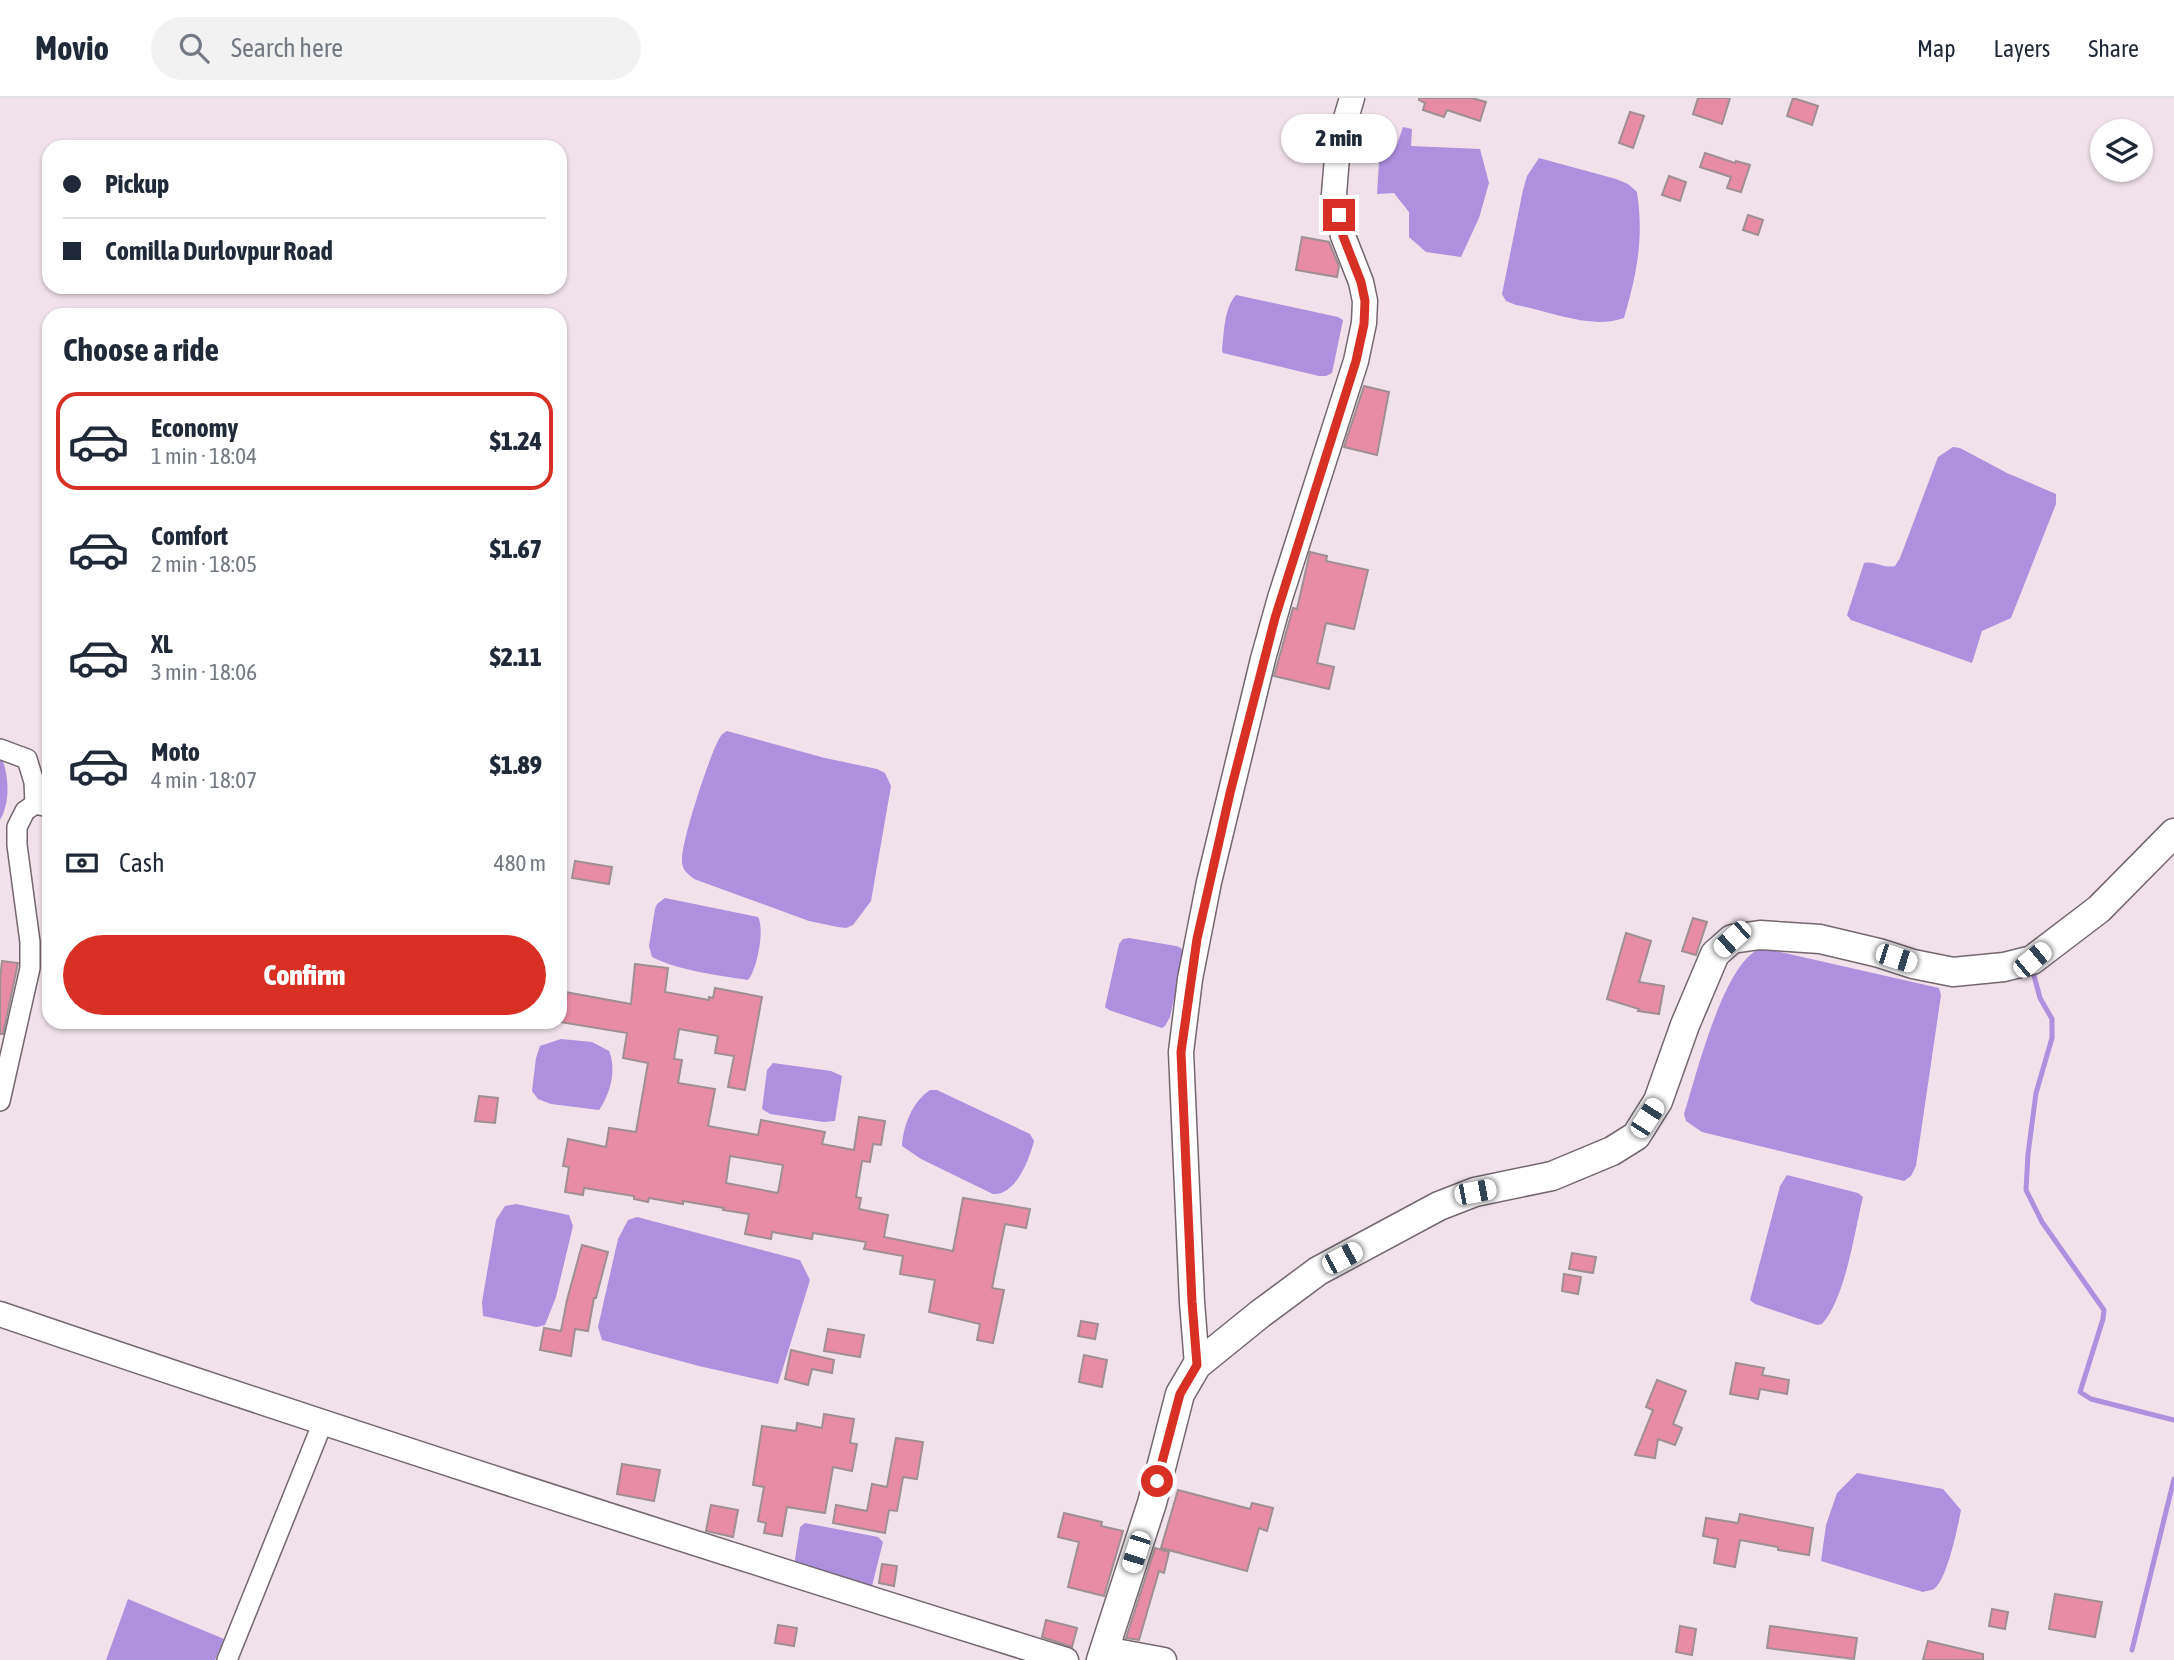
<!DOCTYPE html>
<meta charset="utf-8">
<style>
body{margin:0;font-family:"Asap Condensed",sans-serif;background:#f2f2f3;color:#1f2937;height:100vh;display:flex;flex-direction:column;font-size:26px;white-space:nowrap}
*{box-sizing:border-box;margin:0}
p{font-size:23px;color:#747a83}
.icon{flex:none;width:38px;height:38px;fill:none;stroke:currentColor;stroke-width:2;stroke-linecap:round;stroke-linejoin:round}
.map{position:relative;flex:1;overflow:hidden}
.sheet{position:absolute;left:42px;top:210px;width:525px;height:721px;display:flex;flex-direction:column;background:#fff;border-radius:21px;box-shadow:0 2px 5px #0004}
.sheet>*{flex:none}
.guide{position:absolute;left:42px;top:42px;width:525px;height:154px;border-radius:21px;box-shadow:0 2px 5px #0004;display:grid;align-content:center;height:154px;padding:0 21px;background:#fff}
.fabs{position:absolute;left:2090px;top:21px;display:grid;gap:14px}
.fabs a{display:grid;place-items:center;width:63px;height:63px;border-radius:50%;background:#fff;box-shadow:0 2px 5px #0004;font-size:35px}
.end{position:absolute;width:32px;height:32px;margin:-16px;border:9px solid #d93025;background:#fff;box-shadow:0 0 0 4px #fff}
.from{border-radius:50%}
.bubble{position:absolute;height:49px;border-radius:24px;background:#fff;box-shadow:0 2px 5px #0004;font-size:23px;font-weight:800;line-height:49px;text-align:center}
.car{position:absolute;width:21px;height:42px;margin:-21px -10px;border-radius:9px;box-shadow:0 0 5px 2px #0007;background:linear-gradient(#fff 24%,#345 0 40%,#fff 0 76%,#345 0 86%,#fff 0)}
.guide b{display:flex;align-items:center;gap:24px;height:66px;font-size:26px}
.guide b+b{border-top:2px solid #e0e1e3}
.guide i{width:18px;height:18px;background:#1f2937}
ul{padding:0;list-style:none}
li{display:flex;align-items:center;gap:21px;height:98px;margin:0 14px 10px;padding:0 7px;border:4px solid transparent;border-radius:21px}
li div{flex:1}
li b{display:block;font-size:26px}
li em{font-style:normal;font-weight:800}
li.current{border-color:#d93025}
li>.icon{width:63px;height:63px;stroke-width:1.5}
h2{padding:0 21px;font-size:32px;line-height:84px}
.pay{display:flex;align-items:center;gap:18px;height:77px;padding:0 21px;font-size:26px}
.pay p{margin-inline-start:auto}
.primary-button{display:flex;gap:14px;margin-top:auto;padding:14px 21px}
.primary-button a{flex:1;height:80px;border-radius:42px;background:#d93025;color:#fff;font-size:28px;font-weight:800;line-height:80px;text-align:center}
header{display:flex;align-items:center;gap:42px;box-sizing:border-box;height:98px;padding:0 35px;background:#fff;border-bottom:2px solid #e0e1e3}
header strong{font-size:33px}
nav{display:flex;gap:38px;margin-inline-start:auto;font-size:24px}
.search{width:490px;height:63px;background:#f2f2f3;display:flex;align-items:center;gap:18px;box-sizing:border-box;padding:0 24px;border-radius:38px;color:#747a83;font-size:26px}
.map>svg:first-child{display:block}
.water{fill:#ad90de}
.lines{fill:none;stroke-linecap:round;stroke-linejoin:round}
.stream{stroke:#ad90de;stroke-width:5}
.building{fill:#e78ca4;stroke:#9f8f93;stroke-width:2;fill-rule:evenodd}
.minor-casing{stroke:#74676f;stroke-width:22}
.tertiary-casing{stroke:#74676f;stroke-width:27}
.secondary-casing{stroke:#74676f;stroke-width:31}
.minor{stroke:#fff;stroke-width:19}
.tertiary{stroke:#fff;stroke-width:24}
.secondary{stroke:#fff;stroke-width:28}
.route{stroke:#d93025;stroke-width:9}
</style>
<header>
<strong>Movio</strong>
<div class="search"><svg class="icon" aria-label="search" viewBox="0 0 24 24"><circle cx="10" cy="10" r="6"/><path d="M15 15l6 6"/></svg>Search here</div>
<nav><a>Map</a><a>Layers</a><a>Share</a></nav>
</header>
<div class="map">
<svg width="2174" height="1562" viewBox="0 0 2174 1562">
<rect width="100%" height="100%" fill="#f0e1ea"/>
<!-- water -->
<g class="water">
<path d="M1403,29L1412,31L1411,48L1480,51L1489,85L1479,120L1461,159L1426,154L1409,139V114L1394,95L1377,96L1379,64L1396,49Z"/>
<path d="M1539,60L1616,81L1628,86L1637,94C1644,141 1637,175 1624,220C1590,232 1550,213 1516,207L1506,203L1502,196L1523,92L1527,78Z"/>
<path d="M1236,197L1338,219L1343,222L1332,275L1326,278H1319L1223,255L1222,253C1224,235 1224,210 1236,197Z"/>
<path d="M1953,349L1960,350L2007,375L2056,396V406L2011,520L1982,533L1972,565L1851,522L1847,517L1864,465C1874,462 1884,471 1895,468L1900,460L1938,359Z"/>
<path d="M727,633L825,660L877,671L885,675L891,688L871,803L853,827L846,830L838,829L809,823L694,781C687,775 682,772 682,763C681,744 709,659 719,641C722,636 721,637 727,633Z"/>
<path d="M0,656C9,675 11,703 0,722Z"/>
<path d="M665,800L758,819C765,831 757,872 748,882C717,877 680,873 652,859L649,848L655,811L657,806Z"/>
<path d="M1129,840L1176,848L1181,850L1184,856L1170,919L1165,928L1162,930L1109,912L1105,909L1119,846L1123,841Z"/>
<path d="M1762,850L1939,890L1941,897L1916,1068L1911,1078L1904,1083L1702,1034L1686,1023L1684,1016C1696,979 1724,861 1762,850Z"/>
<path d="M561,941L592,944L609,953C617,972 610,996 599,1012L551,1006L538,1001L532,993L536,960L540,948Z"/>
<path d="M773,965L831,973L842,978L835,1023L824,1024L770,1016L762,1011L767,972Z"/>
<path d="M930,992H937L1030,1036L1034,1043C1029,1062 1016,1097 993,1096L921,1061L902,1048C903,1028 912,1004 930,992Z"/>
<path d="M1787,1077L1858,1095L1863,1099C1854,1135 1846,1199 1822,1226L1817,1227L1755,1206L1750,1202L1780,1088Z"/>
<path d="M516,1106L569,1117L573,1128L556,1199L545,1227L537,1229L483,1218L482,1204L496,1122L505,1108Z"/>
<path d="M637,1119L800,1162L810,1182L778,1286L699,1268L602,1242L598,1229L618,1141L628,1122Z"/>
<path d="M1857,1375L1943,1391L1961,1412C1958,1428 1947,1482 1934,1491C1932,1492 1925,1493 1923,1494L1821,1463L1826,1427L1837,1395Z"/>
<path d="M805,1425L878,1439L883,1444L872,1488L867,1490L796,1467L795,1461L800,1429Z"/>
<path d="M128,1501L224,1541L215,1562H106Z"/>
</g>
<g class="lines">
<!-- stream -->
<g class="stream">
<path d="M2033,874L2040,900L2052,921V940L2036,995L2028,1056L2026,1092L2042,1124L2104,1212L2103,1221L2080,1294L2091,1301L2174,1322"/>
<path d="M2132,1552L2174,1381"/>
</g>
</g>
<!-- building -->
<g class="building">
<path d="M1419,0H1472L1486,4L1480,23L1447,12L1444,19L1423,12L1425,5L1419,2Z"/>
<path d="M1698,0H1730L1722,26L1693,16Z"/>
<path d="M1793,0L1818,8L1812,27L1787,18Z"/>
<path d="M1630,14L1644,18L1633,50L1619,45Z"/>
<path d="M1705,55L1735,65L1736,63L1750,67L1741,94L1727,90L1731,79L1700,69Z"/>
<path d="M1669,78L1686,84L1680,103L1662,97Z"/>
<path d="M1748,117L1763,122L1758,137L1743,132Z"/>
<path d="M1302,139L1329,144L1339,168L1337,179L1296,172Z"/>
<path d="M1364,288L1389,294L1377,357L1344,349Z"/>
<path d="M1310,454L1327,458L1326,463L1368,472L1354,531L1326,525L1317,565L1334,569L1329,591L1274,578L1293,510L1297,511Z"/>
<path d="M575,763L612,769L609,786L572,780Z"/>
<path d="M1693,820L1707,824L1696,857L1682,853Z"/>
<path d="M1626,835L1651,843L1639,884L1664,888L1659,916L1638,913L1639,911L1607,901Z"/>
<path d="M2,863L18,865L3,936H0V882Z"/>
<path d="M635,866L668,870L665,894L709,902V899L713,900L715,890L762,899L745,992L728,989L734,958L715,955L718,938L679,931L674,961L682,962L678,985L715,991L708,1028L758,1037L761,1022L825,1034L822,1046L854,1052L859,1019L885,1023L881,1047L873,1046L870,1064L862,1063L856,1099L861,1100L859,1111L888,1117L884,1139L953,1153L963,1100L1030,1111L1026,1130L1005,1126L992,1190L1004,1192L993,1245L977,1242L980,1226L929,1214L935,1182L900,1176L903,1158L864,1151L866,1144L813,1135L812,1141L772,1134L771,1141L745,1136L749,1116L723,1112L724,1110L683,1103V1106L649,1100L648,1104L634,1101V1098L584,1090L583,1097L565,1094L569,1069L563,1068L568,1041L606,1049L609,1030L636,1034L648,965L623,960L627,935L560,924L565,894L631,906ZM730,1058L783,1067L778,1095L726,1085Z"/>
<path d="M479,998L498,1000L495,1025L475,1023Z"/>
<path d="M582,1147L608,1154L596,1200H594L588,1233L575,1231L571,1258L540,1252L544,1230L561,1233L567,1202Z"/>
<path d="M1572,1155L1596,1159L1593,1175L1569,1171Z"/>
<path d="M1564,1176L1581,1179L1578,1196L1562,1193Z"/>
<path d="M1081,1223L1098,1226L1095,1241L1078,1238Z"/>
<path d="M828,1231L864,1237L860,1259L824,1253Z"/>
<path d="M791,1252L834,1262L832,1275L812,1271L808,1287L785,1281Z"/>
<path d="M1084,1257L1107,1262L1102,1289L1079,1284Z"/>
<path d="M1736,1265L1764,1270L1762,1277L1789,1282L1787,1296L1760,1291L1758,1301L1730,1296Z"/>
<path d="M1657,1282L1686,1293L1673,1326L1682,1330L1675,1347L1658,1341L1655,1360L1635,1357L1653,1312L1646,1309Z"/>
<path d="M824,1316L854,1321L850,1345L857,1346L852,1373L833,1369L825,1415L787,1409L782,1438L764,1435L766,1425L758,1423L764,1389L753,1387L762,1328L796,1333L797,1325L822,1330Z"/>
<path d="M896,1340L923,1344L917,1381L903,1379L897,1413L889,1412L885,1435L833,1425L836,1407L867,1413L872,1386L887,1389Z"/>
<path d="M622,1366L660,1372L654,1403L617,1396Z"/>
<path d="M1178,1392L1250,1411L1252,1405L1273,1410L1267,1433L1259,1430L1247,1473L1161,1450Z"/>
<path d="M711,1407L738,1412L733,1439L706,1433Z"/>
<path d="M1064,1415L1102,1424L1101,1428L1123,1433L1104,1498L1068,1489L1079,1444L1058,1439Z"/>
<path d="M1740,1416L1813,1430L1809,1457L1778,1452V1449L1740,1442L1735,1469L1714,1465L1718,1441L1703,1438L1706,1420L1738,1425Z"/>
<path d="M1155,1450L1169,1454L1164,1475L1159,1473L1139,1542L1126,1540Z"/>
<path d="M882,1466L897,1468L894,1488L879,1485Z"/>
<path d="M2055,1496L2102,1504L2095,1539L2049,1531Z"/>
<path d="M1992,1511L2008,1514L2005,1531L1989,1528Z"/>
<path d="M1046,1522L1077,1530L1072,1549L1042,1539Z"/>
<path d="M778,1527L797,1530L794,1548L775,1545Z"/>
<path d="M1680,1528L1696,1531L1692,1557L1676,1554Z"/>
<path d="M1770,1528L1857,1540L1854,1561L1767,1550Z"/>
<path d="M1928,1543L1983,1556V1562H1923Z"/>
</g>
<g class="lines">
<!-- minor casing -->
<g class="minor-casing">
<g id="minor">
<path d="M0,651L27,661L34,684L35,706"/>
<path d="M0,1003L30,870V844L17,747V729L25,713L35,706L49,709"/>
<path d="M227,1562L323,1324"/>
</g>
</g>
<!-- tertiary casing -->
<g class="tertiary-casing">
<g id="tertiary">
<path d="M0,1216C354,1337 710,1451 1066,1562"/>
<path d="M1197,1267L1192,1204L1181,954L1190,881L1209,784L1263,561L1280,500L1356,263L1364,225L1365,203L1361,184L1343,138L1334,96L1338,47L1352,0"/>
<path d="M1105,1551L1164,1562"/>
</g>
</g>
<!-- secondary casing -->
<g class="secondary-casing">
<path id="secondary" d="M1101,1562L1152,1405L1180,1296L1197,1267L1260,1216L1318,1173L1439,1108L1475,1094L1552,1078L1612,1053L1636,1038L1658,1003L1685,927L1715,856L1732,841L1760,837L1820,841L1879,855L1913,866L1953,874L2004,869L2032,862L2099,811L2174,735"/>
</g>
<!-- minor -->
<use href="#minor" class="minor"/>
<!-- tertiary -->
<use href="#tertiary" class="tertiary"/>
<!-- secondary -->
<use href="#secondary" class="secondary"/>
</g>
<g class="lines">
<!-- route -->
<path class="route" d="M1157,1383L1180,1296L1197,1267L1192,1204L1181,954L1197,841L1230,695L1275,520L1356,263L1364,226L1365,203L1361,184L1343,138L1339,117"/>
</g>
</svg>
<div class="fabs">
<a><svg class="icon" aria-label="layers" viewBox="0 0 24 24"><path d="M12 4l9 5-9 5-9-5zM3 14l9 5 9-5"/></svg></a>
</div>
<i class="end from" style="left:1157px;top:1383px"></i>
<i class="end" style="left:1339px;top:117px"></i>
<div class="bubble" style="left:1281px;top:16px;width:116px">2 min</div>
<i class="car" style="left:1732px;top:841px;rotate:228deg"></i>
<i class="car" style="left:1896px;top:860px;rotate:108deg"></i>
<i class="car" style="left:2032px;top:862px;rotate:50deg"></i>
<i class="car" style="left:1647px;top:1020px;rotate:33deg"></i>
<i class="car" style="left:1475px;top:1094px;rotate:79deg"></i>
<i class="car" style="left:1342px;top:1160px;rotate:62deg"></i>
<i class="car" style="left:1136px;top:1454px;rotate:198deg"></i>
<div class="guide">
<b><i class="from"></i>Pickup</b>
<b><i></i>Comilla Durlovpur Road</b>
</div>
<section class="sheet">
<h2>Choose a ride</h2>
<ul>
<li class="current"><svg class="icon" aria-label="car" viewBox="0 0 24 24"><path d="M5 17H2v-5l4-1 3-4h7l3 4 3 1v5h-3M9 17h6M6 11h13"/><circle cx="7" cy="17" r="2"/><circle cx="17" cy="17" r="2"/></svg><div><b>Economy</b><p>1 min · 18:04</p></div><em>$1.24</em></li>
<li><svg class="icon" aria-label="car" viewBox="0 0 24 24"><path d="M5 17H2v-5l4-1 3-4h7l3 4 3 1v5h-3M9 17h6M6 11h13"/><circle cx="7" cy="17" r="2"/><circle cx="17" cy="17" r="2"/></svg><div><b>Comfort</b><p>2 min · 18:05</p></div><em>$1.67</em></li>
<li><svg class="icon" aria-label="car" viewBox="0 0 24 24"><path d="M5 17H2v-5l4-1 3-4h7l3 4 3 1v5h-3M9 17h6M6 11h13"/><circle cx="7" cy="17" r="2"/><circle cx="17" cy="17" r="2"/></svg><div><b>XL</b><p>3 min · 18:06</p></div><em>$2.11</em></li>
<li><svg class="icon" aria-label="car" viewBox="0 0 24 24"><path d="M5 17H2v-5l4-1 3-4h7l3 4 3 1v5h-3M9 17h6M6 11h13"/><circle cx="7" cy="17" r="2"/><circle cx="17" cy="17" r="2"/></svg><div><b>Moto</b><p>4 min · 18:07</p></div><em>$1.89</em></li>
</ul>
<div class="pay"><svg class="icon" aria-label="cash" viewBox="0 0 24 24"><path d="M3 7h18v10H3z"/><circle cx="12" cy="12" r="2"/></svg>Cash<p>480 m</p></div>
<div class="primary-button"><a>Confirm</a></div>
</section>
</div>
